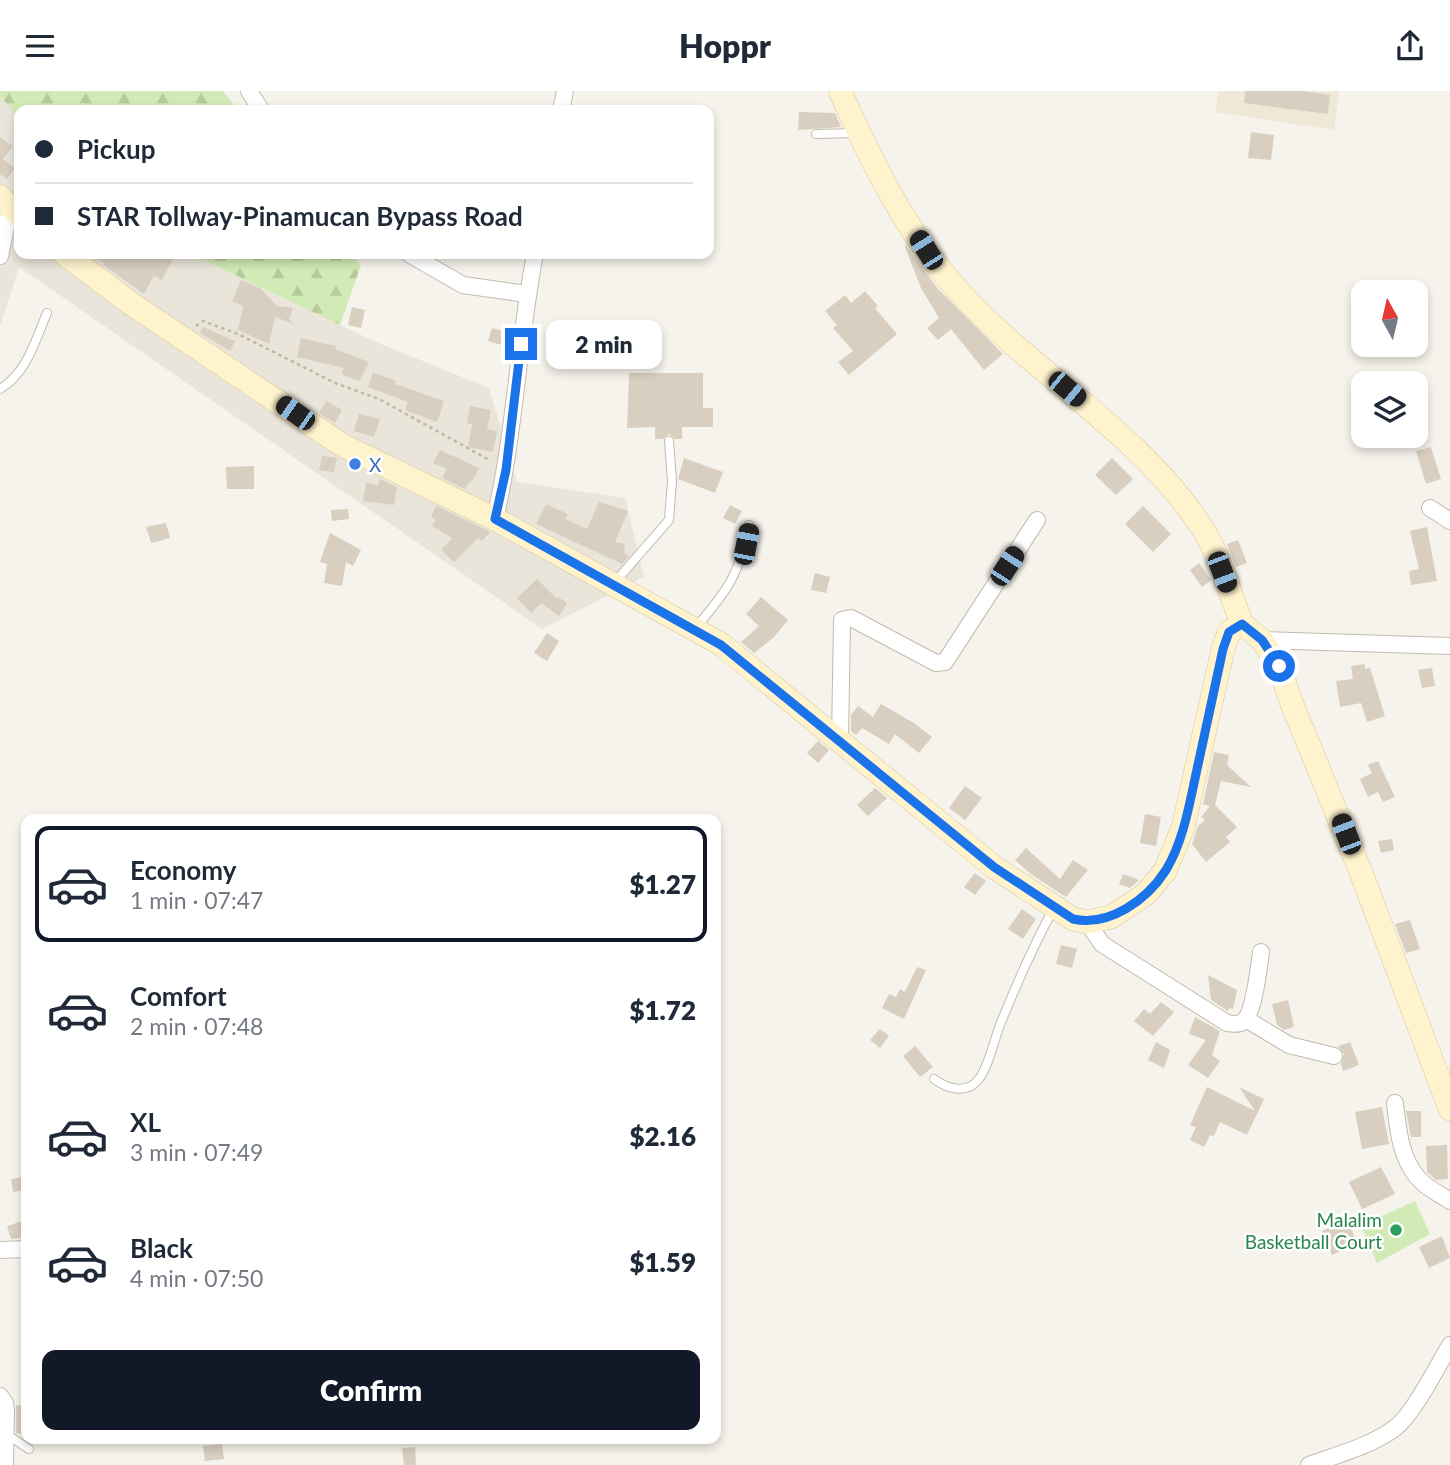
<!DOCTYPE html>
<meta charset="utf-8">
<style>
body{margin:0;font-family:Lato,sans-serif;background:#f2f2f3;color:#1f2937;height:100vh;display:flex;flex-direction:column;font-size:26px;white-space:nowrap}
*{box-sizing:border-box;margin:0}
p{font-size:23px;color:#747a83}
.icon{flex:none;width:38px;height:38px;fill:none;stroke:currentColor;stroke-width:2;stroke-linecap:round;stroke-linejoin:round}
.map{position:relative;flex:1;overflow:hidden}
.panel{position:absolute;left:21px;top:723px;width:700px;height:630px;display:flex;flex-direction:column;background:#fff;border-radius:14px;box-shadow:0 4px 10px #0003}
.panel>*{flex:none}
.guide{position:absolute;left:14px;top:14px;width:700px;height:154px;border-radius:14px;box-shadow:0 4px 10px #0003;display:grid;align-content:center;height:154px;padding:0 21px;background:#fff}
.needle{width:46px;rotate:352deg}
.tools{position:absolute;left:1351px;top:189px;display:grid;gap:14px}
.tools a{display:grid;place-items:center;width:77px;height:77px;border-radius:14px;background:#fff;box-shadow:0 4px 10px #0003;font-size:35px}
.end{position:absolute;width:32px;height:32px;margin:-16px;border:9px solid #1a73e8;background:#fff;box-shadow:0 0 0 4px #fff}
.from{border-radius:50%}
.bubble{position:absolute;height:49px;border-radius:14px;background:#fff;box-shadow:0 4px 10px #0003;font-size:23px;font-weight:800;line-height:49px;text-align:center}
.car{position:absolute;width:21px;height:42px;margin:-21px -10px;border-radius:9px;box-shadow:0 0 5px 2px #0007;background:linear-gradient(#222 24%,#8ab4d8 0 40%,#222 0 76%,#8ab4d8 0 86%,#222 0)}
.guide b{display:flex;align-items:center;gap:24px;height:66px;font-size:26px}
.guide b+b{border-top:2px solid #e0e1e3}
.guide i{width:18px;height:18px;background:#1f2937}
ul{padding:12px 0 0;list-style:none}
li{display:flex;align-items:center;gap:21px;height:116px;margin:0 14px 10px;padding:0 7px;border:4px solid transparent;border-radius:14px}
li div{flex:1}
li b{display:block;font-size:26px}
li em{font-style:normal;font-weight:800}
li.selected{border-color:#111827}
li>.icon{width:63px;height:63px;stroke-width:1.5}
.primary-button{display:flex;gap:14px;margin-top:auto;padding:14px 21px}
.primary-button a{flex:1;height:80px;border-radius:14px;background:#111827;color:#fff;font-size:28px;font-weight:800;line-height:80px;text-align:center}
header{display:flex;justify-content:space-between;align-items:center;height:91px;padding:0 21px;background:#fff;font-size:32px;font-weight:800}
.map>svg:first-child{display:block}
.residential{fill:#eae5da}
.education{fill:#efe8d6}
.forest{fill:url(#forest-firs)}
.pitch{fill:#d2eab5}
.building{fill:#d8cfc1}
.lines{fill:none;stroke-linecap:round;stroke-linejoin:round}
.lane-casing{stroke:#c2bbae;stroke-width:10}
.street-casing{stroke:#c2bbae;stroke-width:18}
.secondary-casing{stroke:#d6c79b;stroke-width:24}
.path{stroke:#c4b79f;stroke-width:2.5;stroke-dasharray:3.5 3.5;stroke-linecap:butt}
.lane{stroke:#fff;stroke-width:8}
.street{stroke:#fff;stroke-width:16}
.secondary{stroke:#fff3cd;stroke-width:23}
.route{stroke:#1a73e8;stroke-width:9}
.shop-dot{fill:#3f7fe0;stroke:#fff;stroke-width:2.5}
.leisure-dot{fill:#2e9e5b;stroke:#fff;stroke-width:2.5}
.labels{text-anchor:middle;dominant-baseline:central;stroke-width:5;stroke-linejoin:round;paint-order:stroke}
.shop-label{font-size:19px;fill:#366cbe;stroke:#fff;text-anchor:start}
.leisure-label{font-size:19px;fill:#27864d;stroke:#fff;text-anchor:end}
</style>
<header><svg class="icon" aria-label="menu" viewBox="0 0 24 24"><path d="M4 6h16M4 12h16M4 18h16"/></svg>Hoppr<svg class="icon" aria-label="share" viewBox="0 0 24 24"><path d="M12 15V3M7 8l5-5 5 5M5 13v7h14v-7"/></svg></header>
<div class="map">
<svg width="1450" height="1374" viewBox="0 0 1450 1374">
<defs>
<pattern id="forest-firs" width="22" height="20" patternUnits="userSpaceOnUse" patternTransform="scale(1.75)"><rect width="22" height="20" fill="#d2eab5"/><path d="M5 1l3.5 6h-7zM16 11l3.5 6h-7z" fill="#b6ca9c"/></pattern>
</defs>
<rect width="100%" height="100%" fill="#f6f3ec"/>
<!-- residential -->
<path class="residential" d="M0,4L19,26V163H191L376,251L489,297L517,391L625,407L644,486L542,538L19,176L0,236Z"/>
<!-- education -->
<path class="education" d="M1219,0H1339L1334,39L1215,21Z"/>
<!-- forest -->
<g class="forest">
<path d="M0,0H223L238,19H19V27L0,5Z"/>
<path d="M191,163H352L361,174L340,234Z"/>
</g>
<!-- pitch -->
<path class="pitch" d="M1415,1110L1430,1143L1377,1172L1361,1135Z"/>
<!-- building -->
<g class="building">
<path d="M1245,0H1304L1330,4L1328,23L1244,12Z"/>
<path d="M799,21L835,22L841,36L798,39Z"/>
<path d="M1251,41L1274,44L1271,69L1248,67Z"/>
<path d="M0,46L13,55L3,68L15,77L7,88L0,83Z"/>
<path d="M906,155L938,198L1003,263L984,279L951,238L938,249L927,237L939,227L921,197L905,156Z"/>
<path d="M88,163H163L173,168L162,189L154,185L144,203L103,174L104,172Z"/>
<path d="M241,189L260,197L277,215L293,217L289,228L294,233L275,226L269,253L238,239L243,215L232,210Z"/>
<path d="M865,200L878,215L875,217L897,243L849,284L838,271L853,260L833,237L837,234L825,220L845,204L851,212Z"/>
<path d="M352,216L365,219L361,237L348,234Z"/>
<path d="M203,236L235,250L230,260L200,242Z"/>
<path d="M492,237L506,241L502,254L488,250Z"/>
<path d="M301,247L336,255L335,258L369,271L359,290L341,283L344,277L297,266Z"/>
<path d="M571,252L616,260L612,277L567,268Z"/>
<path d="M373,281L396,290L395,293L444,310L437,331L405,319L408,311L368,296Z"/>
<path d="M629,282H703V317H713V336H682V348H675L669,343L663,348H655V336L627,337Z"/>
<path d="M326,310L342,319L335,332L319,322Z"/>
<path d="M470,315L491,319L487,338L497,340L493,361L468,356L472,333L467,332Z"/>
<path d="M359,323L380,328L374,346L354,340Z"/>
<path d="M1431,356L1441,388L1426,393L1416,360Z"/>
<path d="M440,359L479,377L472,391L470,390L465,398L442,387L447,378L433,372Z"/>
<path d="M322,365L337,367L334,381L319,379Z"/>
<path d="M684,367L723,381L715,402L678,388Z"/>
<path d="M1112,367L1133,388L1116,404L1095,384Z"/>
<path d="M254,375V398H227L226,376Z"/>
<path d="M380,388L397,396L394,414L363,410L366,391L378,395Z"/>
<path d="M599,411L628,420L615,451L625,453L624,462L629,465L622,473L536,433L546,413L568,423L565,428L587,438Z"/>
<path d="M730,414L742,420L735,433L723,427Z"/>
<path d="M436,415L489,440L490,441L482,450L478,447L454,471L441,459L452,447L432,435L436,429L431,426Z"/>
<path d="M1143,415L1171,443L1153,461L1125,433Z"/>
<path d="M348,418L349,428L332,430L331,419Z"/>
<path d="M166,432L170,447L151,452L146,436Z"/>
<path d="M1427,436L1437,490L1411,494L1409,480L1419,478L1410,440Z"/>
<path d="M330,442L361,459L353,475L346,471L342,495L324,492L327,473L320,471Z"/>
<path d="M1238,449L1247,472L1236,476L1227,453Z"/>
<path d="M1199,472L1211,489L1202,496L1190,479Z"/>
<path d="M815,482L830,486L826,502L811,499Z"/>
<path d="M537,488L557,508L558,506L567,512L559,525L541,512L531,522L517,507Z"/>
<path d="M761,506L788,529L774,546L754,562L741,551L759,535L746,523Z"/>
<path d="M547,542L559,550L547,570L534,562Z"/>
<path d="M1365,573V578L1370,577L1385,625L1367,631L1361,612L1340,616L1336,590L1353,588L1351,575Z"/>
<path d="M1432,577L1435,595L1422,597L1418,579Z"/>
<path d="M881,613L914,632L932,646L919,662L895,643L889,653L862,637L856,644L851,640V624L858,615L873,626Z"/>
<path d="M818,650L829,659L818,672L807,662Z"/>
<path d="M1214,661L1229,664L1227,674L1251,696L1221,690L1215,714L1237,736L1226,746L1230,751L1206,771L1192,753L1198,735L1205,729L1201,726L1210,715L1203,713Z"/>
<path d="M1378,670L1395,706L1383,711L1378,701L1368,706L1360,688L1372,682L1368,674Z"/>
<path d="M965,695L982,707L965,729L949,717Z"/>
<path d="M875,697L887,707L868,725L857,714Z"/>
<path d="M1145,723L1161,726L1156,755L1140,752Z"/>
<path d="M1392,748L1394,759L1381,762L1378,750Z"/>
<path d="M1026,757L1060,788L1073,769L1088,779L1066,806L1032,784L1015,769Z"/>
<path d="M975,782L986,790L975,804L964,796Z"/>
<path d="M1123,783L1139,789L1138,790L1130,797L1119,793Z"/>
<path d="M1022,818L1036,828L1023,848L1008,838Z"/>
<path d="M1410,829L1420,858L1406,862L1395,833Z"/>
<path d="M1061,854L1077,858L1072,877L1056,873Z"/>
<path d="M917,876L926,879L904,928L882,917L889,903L896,906L900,898L905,901Z"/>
<path d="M1208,884L1237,899L1233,918L1229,917L1228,920L1211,909Z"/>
<path d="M1288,909L1294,936L1284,939L1277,934L1272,913Z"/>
<path d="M1161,911L1174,921L1153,945L1134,930L1144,918L1150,923Z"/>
<path d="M1195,926L1220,940L1212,964L1220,970L1208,987L1188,974L1206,949L1189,943Z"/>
<path d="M880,938L889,945L880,957L870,949Z"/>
<path d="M1156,951L1170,959L1164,977L1148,969Z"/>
<path d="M1350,951L1359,974L1343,980L1341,973L1344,963L1338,955Z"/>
<path d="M915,955L933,976L920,986L903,965Z"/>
<path d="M1207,996L1255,1020L1239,996L1264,1008L1247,1044L1220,1031L1214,1045L1210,1044L1204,1056L1190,1049L1196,1036L1190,1034Z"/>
<path d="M1382,1016L1389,1053L1362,1058L1355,1021Z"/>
<path d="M1406,1020H1421V1046H1411Z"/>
<path d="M1447,1054L1448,1088L1436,1089L1427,1081L1426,1055Z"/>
<path d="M1381,1076L1395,1103L1362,1118L1349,1091Z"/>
<path d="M23,1086L25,1099L13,1101L11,1088Z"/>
<path d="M26,1129V1146L11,1148L7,1135Z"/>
<path d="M1347,1129L1358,1153L1332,1164L1322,1140Z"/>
<path d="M1442,1145L1450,1167L1429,1177L1419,1156Z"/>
<path d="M16,1314L26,1315V1344L16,1342Z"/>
<path d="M222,1353L224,1368L205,1370L203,1355Z"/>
<path d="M415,1356L416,1374H404L402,1357Z"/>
</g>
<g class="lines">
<!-- lane casing -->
<g class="lane-casing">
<g id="lane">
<path d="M816,43L857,42"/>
<path d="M0,298C27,282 35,250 47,222"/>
<path d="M615,491L669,429L672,390L669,350"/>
<path d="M697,535C728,499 740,482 749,434"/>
<path d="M934,988C946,997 966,1004 978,989C988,978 994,949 1000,934C1016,894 1033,855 1054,817"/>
<path d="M6,1343L29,1358"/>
</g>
</g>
<!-- street casing -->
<g class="street-casing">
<g id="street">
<path d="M249,0L261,19"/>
<path d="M561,19L565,0"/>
<path d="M409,163L463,194L527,203"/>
<path d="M0,165L10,117"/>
<path d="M1430,417L1450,430"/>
<path d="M495,428C515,341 518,251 535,163"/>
<path d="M1262,549L1450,555"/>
<path d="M840,649L842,529L851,527L936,572L945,571L1037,429"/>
<path d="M1087,831L1102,853L1227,932C1232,933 1238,934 1243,931C1254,923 1259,875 1261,861"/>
<path d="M1246,928L1289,954L1334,965"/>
<path d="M1395,1012C1398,1038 1400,1066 1418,1087C1426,1097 1440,1103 1450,1110"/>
<path d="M0,1159L26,1158"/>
<path d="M0,1305L5,1312L6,1319L5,1374"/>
<path d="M1309,1374C1336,1364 1371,1355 1395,1337C1414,1322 1437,1276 1450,1254"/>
</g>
</g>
<!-- secondary casing -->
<g class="secondary-casing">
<g id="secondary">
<path d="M0,106L19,124"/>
<path d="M65,163L130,212L342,354L495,428L721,553L994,776L1073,828L1087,831L1111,826L1146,803L1165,780L1183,737L1223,558L1229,541L1242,533C1229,500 1220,464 1201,435C1135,335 1024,278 948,188C902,133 869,65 840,0"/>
<path d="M1242,533L1262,549L1279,575L1292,613L1362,784L1450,1018"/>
</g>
</g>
<!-- path -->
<path class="path" d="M196,235L203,230L238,243L335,292L379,308L491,370"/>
<!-- lane -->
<use href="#lane" class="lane"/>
<!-- street -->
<use href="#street" class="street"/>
<!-- secondary -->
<use href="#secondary" class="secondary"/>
</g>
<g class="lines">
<!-- route -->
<path class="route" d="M521,253L506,379L495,428L721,554L994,776L1073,828C1109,836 1147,809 1166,779C1183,751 1189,715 1196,683C1205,641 1214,600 1223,558L1229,541L1242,533L1262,549L1279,575"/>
</g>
<!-- markers -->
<circle class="shop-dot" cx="355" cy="373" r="7"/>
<circle class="leisure-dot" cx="1396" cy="1139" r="7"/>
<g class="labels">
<!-- shop labels -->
<g class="shop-label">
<text x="369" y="373">X</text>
</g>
<!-- leisure labels -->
<g class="leisure-label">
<text x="1382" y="1128">Malalim<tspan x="1382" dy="22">Basketball Court</tspan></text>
</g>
</g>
</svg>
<div class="tools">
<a><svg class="needle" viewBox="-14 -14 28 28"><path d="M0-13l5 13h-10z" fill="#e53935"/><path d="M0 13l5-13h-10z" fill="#747a83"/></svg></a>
<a><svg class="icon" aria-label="layers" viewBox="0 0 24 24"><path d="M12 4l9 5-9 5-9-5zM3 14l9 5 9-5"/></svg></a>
</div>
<i class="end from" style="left:1279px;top:575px"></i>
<i class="end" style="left:521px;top:253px"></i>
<div class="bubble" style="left:546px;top:229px;width:116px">2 min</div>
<i class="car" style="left:926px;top:159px;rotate:328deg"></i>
<i class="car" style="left:1067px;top:298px;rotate:130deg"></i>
<i class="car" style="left:295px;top:322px;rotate:305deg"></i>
<i class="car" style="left:746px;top:453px;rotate:11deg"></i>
<i class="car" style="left:1007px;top:475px;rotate:33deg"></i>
<i class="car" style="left:1222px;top:481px;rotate:159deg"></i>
<i class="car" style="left:1346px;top:743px;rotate:339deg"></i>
<div class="guide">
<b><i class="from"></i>Pickup</b>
<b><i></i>STAR Tollway-Pinamucan Bypass Road</b>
</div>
<section class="panel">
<ul>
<li class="selected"><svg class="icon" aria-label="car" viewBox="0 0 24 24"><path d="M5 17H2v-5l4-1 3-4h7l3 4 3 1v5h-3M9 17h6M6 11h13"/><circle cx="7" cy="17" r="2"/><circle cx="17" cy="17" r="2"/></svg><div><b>Economy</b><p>1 min · 07:47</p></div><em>$1.27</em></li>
<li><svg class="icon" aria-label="car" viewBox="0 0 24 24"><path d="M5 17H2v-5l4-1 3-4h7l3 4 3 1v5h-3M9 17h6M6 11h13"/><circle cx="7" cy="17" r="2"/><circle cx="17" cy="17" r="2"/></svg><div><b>Comfort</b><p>2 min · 07:48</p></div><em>$1.72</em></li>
<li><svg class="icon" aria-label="car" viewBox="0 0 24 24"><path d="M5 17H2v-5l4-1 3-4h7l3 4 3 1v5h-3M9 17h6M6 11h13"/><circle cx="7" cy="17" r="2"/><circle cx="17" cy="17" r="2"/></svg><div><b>XL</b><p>3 min · 07:49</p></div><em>$2.16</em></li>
<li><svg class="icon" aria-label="car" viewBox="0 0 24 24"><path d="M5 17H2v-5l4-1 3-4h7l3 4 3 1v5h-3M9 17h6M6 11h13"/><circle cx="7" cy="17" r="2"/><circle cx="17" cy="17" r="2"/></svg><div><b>Black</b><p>4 min · 07:50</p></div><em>$1.59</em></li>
</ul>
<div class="primary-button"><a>Confirm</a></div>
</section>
</div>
